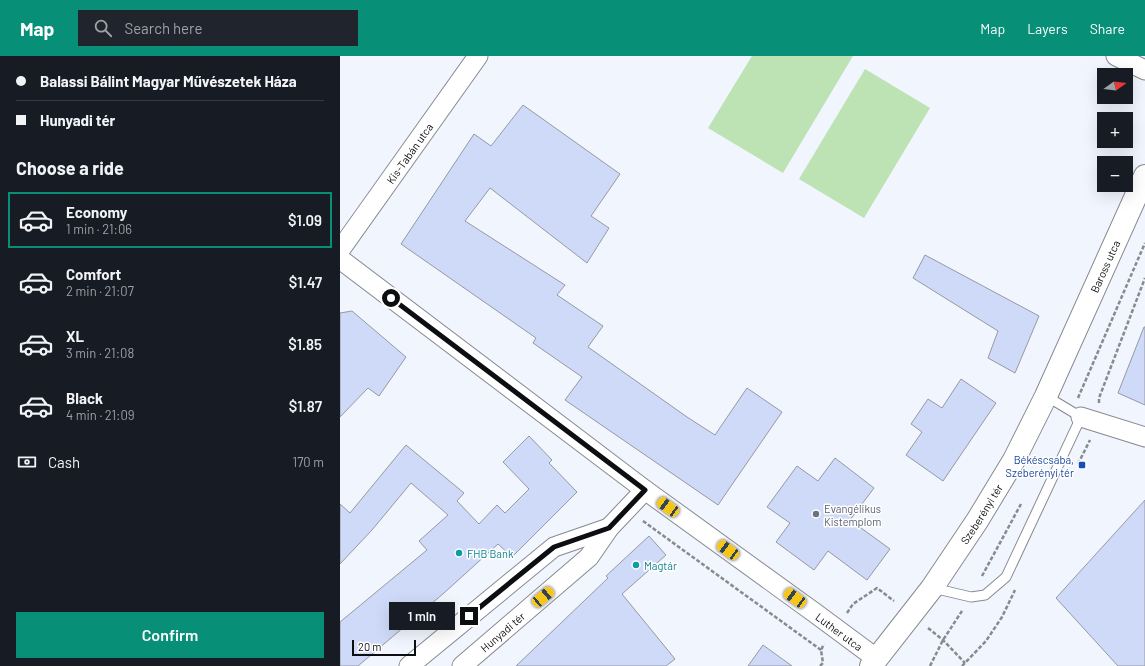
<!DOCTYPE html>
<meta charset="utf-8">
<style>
body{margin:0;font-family:Barlow,sans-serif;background:#20242c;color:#f1f3f6;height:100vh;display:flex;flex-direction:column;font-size:15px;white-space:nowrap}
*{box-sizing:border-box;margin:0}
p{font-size:13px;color:#9ea1a6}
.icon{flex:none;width:22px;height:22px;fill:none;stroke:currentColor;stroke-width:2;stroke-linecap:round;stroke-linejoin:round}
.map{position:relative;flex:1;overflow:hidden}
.drawer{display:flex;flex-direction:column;background:#171b24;width:340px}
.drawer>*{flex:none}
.banner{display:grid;align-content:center;height:88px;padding:0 16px;background:#171b24}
.needle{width:26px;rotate:75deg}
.buttons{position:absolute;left:757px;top:12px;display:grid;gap:8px}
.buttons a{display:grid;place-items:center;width:36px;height:36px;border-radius:0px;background:#171b24;box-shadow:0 4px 16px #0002;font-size:20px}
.scale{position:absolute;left:12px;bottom:10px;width:64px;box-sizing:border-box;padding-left:4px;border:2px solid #0d0e11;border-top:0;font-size:11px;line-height:14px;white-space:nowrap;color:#0d0e11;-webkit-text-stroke:3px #fff;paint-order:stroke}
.end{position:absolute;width:18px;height:18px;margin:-9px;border:5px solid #0d0e11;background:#fff;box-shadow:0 0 0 2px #fff}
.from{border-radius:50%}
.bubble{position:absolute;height:28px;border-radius:0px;background:#171b24;box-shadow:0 4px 16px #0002;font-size:13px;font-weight:600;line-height:28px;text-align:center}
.car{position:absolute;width:12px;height:24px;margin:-12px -6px;border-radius:5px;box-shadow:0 0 3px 1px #0007;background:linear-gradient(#f5c518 24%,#345 0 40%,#f5c518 0 76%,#345 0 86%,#f5c518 0)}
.banner b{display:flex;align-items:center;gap:14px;height:38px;font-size:15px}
.banner b+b{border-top:1px solid #363941}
.banner i{width:10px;height:10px;background:#f1f3f6}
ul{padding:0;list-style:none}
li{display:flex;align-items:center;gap:12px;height:56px;margin:0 8px 6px;padding:0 8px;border:2px solid transparent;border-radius:0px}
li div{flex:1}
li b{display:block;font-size:15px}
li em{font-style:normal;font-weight:600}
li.selected{border-color:#078f78}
li>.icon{width:36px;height:36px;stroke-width:1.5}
h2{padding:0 16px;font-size:18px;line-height:48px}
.pay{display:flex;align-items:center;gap:10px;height:44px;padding:0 16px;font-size:15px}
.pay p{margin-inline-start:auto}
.button{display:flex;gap:8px;margin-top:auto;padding:8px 16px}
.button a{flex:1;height:46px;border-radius:0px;background:#078f78;color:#fff;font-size:16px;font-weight:600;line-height:46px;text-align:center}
header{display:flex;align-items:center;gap:24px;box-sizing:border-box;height:56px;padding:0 20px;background:#078f78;color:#fff}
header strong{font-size:19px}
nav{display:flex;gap:22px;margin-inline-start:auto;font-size:14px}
.search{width:280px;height:36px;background:#20242c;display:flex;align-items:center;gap:10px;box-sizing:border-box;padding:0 14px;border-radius:0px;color:#9ea1a6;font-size:15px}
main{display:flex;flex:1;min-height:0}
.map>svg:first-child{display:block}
.green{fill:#bde3b5}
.building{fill:#cfdaf8;stroke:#9699a2}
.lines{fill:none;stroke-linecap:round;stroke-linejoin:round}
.lane-casing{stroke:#878a92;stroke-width:11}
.street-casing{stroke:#878a92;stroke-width:21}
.primary-casing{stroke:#878a92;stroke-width:24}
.path{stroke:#888a90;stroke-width:2.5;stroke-dasharray:4 2;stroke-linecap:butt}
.lane{stroke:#fff;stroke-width:9}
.street{stroke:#fff;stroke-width:19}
.primary{stroke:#fff;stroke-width:22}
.route{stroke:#0d0e11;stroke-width:5}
.transit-dot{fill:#1a4fb4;stroke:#fff;stroke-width:1.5}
.worship-dot{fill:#6b7280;stroke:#fff;stroke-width:1.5}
.culture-dot{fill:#0f9aa8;stroke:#fff;stroke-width:1.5}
.labels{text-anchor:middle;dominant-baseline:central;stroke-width:3;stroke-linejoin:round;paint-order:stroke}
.street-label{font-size:11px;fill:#0d0e11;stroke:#fff}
.transit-label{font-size:11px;fill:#164399;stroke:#fff;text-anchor:end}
.worship-label{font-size:11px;fill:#5b616d;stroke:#fff;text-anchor:start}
.culture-label{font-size:11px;fill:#0d838f;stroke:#fff;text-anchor:start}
</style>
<header>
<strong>Map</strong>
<div class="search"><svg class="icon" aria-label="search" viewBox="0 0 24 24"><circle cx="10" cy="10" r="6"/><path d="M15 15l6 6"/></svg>Search here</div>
<nav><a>Map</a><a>Layers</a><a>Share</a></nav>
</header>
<main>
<section class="drawer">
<div class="banner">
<b><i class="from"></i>Balassi Bálint Magyar Művészetek Háza</b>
<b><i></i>Hunyadi tér</b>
</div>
<h2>Choose a ride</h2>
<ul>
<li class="selected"><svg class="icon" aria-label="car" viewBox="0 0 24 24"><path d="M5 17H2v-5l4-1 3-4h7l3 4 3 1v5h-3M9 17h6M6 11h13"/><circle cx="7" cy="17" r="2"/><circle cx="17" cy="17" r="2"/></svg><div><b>Economy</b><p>1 min · 21:06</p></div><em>$1.09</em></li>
<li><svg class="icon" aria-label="car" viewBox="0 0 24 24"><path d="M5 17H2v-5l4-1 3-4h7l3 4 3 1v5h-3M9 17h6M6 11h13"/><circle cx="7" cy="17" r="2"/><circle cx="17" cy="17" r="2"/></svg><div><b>Comfort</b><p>2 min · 21:07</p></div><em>$1.47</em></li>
<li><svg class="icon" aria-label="car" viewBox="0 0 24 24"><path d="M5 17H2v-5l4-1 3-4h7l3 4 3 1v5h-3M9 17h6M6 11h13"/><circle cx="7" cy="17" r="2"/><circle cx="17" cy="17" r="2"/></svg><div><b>XL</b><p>3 min · 21:08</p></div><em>$1.85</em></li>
<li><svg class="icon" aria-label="car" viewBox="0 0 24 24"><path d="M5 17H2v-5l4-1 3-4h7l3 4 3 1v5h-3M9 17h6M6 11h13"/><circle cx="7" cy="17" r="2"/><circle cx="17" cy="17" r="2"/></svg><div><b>Black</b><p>4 min · 21:09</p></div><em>$1.87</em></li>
</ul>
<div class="pay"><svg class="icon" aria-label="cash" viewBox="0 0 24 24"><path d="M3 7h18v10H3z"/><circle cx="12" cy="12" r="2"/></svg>Cash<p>170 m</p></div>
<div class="button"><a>Confirm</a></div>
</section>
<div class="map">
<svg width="805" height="610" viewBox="0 0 805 610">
<rect width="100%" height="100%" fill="#f1f5fd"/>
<!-- green -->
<g class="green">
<path d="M412,0H513L443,117L368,72Z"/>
<path d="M525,13L590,52L524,162L459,123Z"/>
</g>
<!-- building -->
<g class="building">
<path d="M183,49L280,118L251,160L269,172L247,207L150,132L125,165L225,229L217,239L263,270L248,291L347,361L375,379L407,332L442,356L378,449L225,344L242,321L193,287L196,282L61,188L134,78L151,90Z"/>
<path d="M585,199L699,260L675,317L648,302L658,275L573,222Z"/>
<path d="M12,255L66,301L39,340L28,332L0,361V257Z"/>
<path d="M804,271H805V349L778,337Z"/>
<path d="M621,323L656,347L603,425L566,399L582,376L571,368L588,343L602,352Z"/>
<path d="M189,380L212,404L209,407L237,436L172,501L158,488L104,537L18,610H0V566L87,494L79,485L108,459L71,427L32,474L0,508V448L10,457L66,389L124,437L117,445L139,468L157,449L165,457L189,433L163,406Z"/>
<path d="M495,402L534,432L510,464L550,493L527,524L488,495L474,514L436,486L450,467L427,451L457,410L478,425Z"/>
<path d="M805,444V610H778L716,542Z"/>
<path d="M309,480L326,499L282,538L335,603L326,610H176L268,522L266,520Z"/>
<path d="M423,589L452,610H408Z"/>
</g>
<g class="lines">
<!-- lane casing -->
<g class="lane-casing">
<path id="lane" d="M593,532L631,541L645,539L666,521L741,361L706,340"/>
</g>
<!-- street casing -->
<g class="street-casing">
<g id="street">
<path d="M776,0L805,14"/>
<path id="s1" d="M0,194L138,0"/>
<path id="s2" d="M0,203L305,434L475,557L537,603"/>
<path d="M741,361L805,381"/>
<path d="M69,610L214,491L269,472"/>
<path id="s3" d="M122,610L249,501L269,472L305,434"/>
</g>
</g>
<!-- primary casing -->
<g class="primary-casing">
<g id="primary">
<path id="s4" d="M531,610L592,532L637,465L674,404L706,340L805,120"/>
</g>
</g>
<!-- path -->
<g class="path">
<path d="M738,342L805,187"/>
<path d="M759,347V342L805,222"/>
<path d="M738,408L750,384"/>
<path d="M303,465L481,594"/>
<path d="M642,520L681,448"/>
<path d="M507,557L513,548L537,532L554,545"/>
<path d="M588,572L603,584L625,607"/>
<path d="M480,610L483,607L481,594L484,588"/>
<path d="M590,610L603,584L622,555"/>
<path d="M622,610L646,585L662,561L675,534"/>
</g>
<!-- lane -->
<use href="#lane" class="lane"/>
<!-- street -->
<use href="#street" class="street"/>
<!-- primary -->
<use href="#primary" class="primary"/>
</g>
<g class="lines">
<!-- route -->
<path class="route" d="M51,242L305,434L269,472L214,491L129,560"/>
</g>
<!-- markers -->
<rect class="transit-dot" x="738" y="405" width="8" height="8" rx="2"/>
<circle class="worship-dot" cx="476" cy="458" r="4"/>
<g class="culture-dot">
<circle cx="119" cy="497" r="4"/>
<circle cx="296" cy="509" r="4"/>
</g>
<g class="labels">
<!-- street labels -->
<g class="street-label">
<text stroke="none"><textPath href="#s1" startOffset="119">Kis-Tabán utca</textPath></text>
<text stroke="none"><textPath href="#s4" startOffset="465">Baross utca</textPath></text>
<text stroke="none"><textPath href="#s4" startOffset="188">Szeberényi tér</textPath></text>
<text stroke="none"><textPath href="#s3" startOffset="53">Hunyadi tér</textPath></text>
<text stroke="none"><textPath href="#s2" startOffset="623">Luther utca</textPath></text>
</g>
<!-- transit labels -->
<g class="transit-label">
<text x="734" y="403">Békéscsaba,<tspan x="734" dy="13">Szeberényi tér</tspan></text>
</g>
<!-- worship labels -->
<g class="worship-label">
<text x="484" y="452">Evangélikus<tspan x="484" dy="13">Kistemplom</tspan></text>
</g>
<!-- culture labels -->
<g class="culture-label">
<text x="127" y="497">FHB Bank</text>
<text x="304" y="509">Magtár</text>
</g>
</g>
</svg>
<div class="buttons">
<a><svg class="needle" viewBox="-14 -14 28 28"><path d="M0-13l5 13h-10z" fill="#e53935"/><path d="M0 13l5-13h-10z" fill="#9ea1a6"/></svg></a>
<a>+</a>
<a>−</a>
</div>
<div class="scale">20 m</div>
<i class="end from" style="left:51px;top:242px"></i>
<i class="end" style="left:129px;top:560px"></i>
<div class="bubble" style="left:49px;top:546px;width:66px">1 min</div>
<i class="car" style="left:328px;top:451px;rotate:306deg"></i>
<i class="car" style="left:388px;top:494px;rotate:306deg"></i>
<i class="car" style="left:203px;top:541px;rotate:50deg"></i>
<i class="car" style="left:455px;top:542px;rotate:306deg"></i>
</div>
</main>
